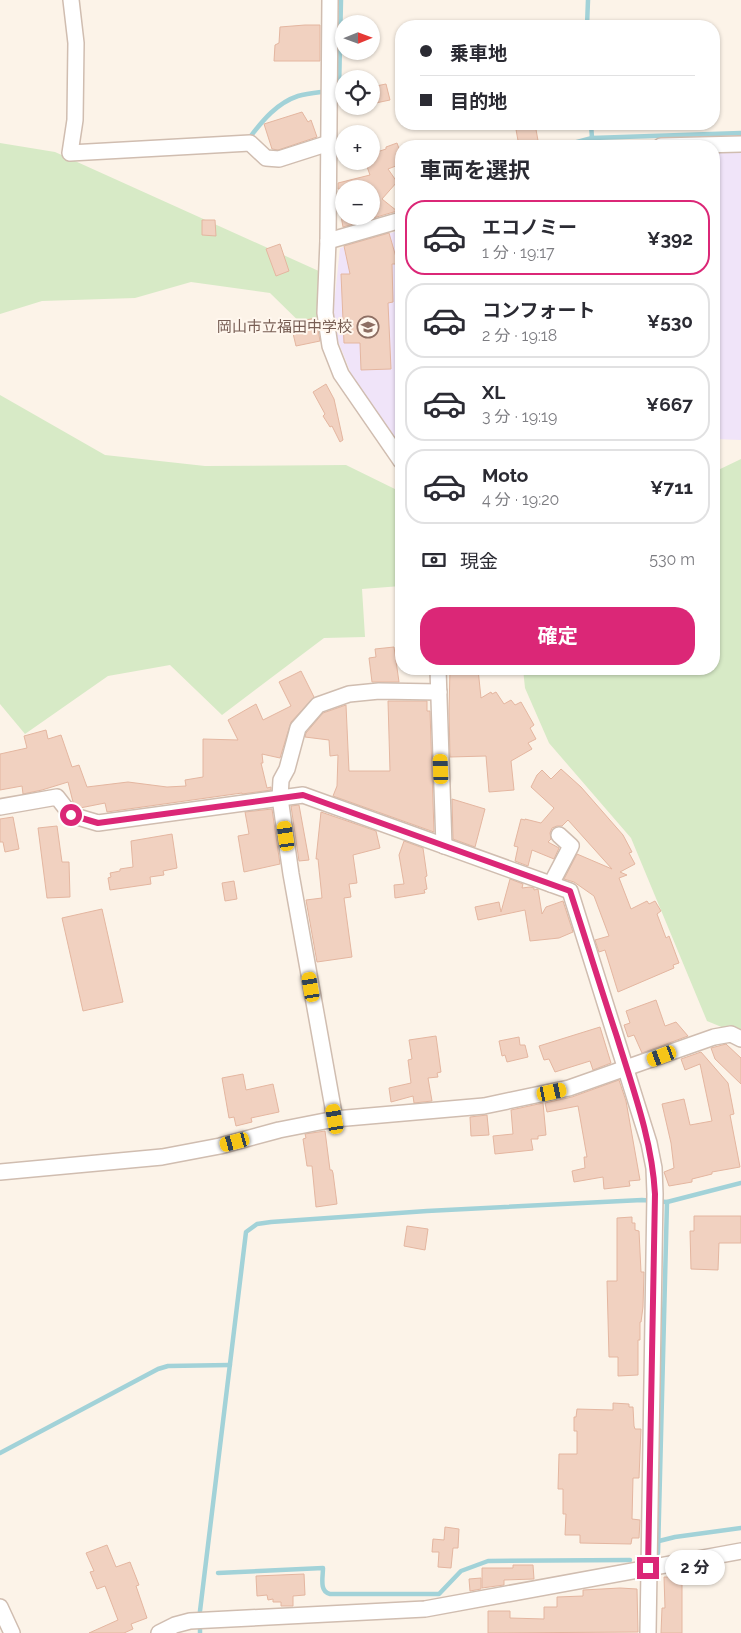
<!DOCTYPE html>
<html lang="ja">
<meta charset="utf-8">
<style>
body{margin:0;font-family:Raleway,"Noto Sans JP",sans-serif;background:#f2f2f3;color:#2b2b33;height:100vh;display:flex;flex-direction:column;font-size:19px;white-space:nowrap}
*{box-sizing:border-box;margin:0}
p{font-size:16px;color:#7c7c81}
.icon{flex:none;width:28px;height:28px;fill:none;stroke:currentColor;stroke-width:2;stroke-linecap:round;stroke-linejoin:round}
.map{position:relative;flex:1;overflow:hidden}
.drawer{position:absolute;left:395px;top:140px;width:325px;height:535px;display:flex;flex-direction:column;background:#fff;border-radius:20px;box-shadow:0 1px 4px #0004}
.drawer>*{flex:none}
.top-card{position:absolute;left:395px;top:20px;width:325px;height:110px;border-radius:20px;box-shadow:0 1px 4px #0004;display:grid;align-content:center;height:110px;padding:0 25px;background:#fff}
.needle{width:32px;rotate:89deg}
.tools{position:absolute;left:335px;top:15px;display:grid;gap:10px}
.tools a{display:grid;place-items:center;width:45px;height:45px;border-radius:50%;background:#fff;box-shadow:0 1px 4px #0004;font-size:25px}
.end{position:absolute;width:22px;height:22px;margin:-11px;border:6px solid #db2777;background:#fff;box-shadow:0 0 0 2px #fff}
.from{border-radius:50%}
.bubble{position:absolute;height:35px;border-radius:18px;background:#fff;box-shadow:0 1px 4px #0004;font-size:16px;font-weight:700;line-height:35px;text-align:center}
.car{position:absolute;width:15px;height:30px;margin:-15px -8px;border-radius:6px;box-shadow:0 0 4px 1px #0007;background:linear-gradient(#f5c518 24%,#345 0 40%,#f5c518 0 76%,#345 0 86%,#f5c518 0)}
.top-card b{display:flex;align-items:center;gap:18px;height:48px;font-size:19px}
.top-card b+b{border-top:1px solid #e1e1e2}
.top-card i{width:12px;height:12px;background:#2b2b33}
ul{padding:0;list-style:none}
li{display:flex;align-items:center;gap:15px;height:75px;margin:0 10px 8px;padding:0 15px;border:2px solid #e1e1e2;border-radius:20px}
li div{flex:1}
li b{display:block;font-size:19px}
li em{font-style:normal;font-weight:700}
li.on{border-color:#db2777}
li>.icon{width:45px;height:45px;stroke-width:1.5}
h2{padding:0 25px;font-size:22px;line-height:60px}
.pay{display:flex;align-items:center;gap:12px;height:55px;padding:0 25px;font-size:19px}
.pay p{margin-inline-start:auto}
.button{display:flex;gap:10px;margin-top:auto;padding:10px 25px}
.button a{flex:1;height:58px;border-radius:20px;background:#db2777;color:#fff;font-size:20px;font-weight:700;line-height:58px;text-align:center}
.map>svg:first-child{display:block}
.education{fill:#f0e4f9}
.green{fill:#d7eac6}
.lines{fill:none;stroke-linecap:round;stroke-linejoin:round}
.stream{stroke:#a2d2d8;stroke-width:4.5}
.building{fill:#f1d1c0;stroke:#e4b6a0}
.minor-casing{stroke:#d0bdb0;stroke-width:18}
.minor{stroke:#fff;stroke-width:15}
.route{stroke:#db2777;stroke-width:6}
.labels{text-anchor:middle;dominant-baseline:central;stroke-width:4;stroke-linejoin:round;paint-order:stroke}
.education-label{font-size:15px;fill:#785e54;stroke:#fff7ee;text-anchor:end}
</style>
<div class="map">
<svg width="741" height="1633" viewBox="0 0 741 1633">
<rect width="100%" height="100%" fill="#fcf3e8"/>
<!-- education -->
<g class="education">
<path d="M714,148H741V440L714,439Z"/>
<path d="M401,230V446L356,386L338,341L333,314L340,248Z"/>
</g>
<!-- green -->
<g class="green">
<path d="M0,143L55,152L321,272L318,340L270,293L191,282L135,298L42,301L0,314Z"/>
<path d="M0,395L105,455L205,466L346,465L401,492V586L362,589L365,637L324,638L222,715L170,665L108,676L25,734L0,704Z"/>
<path d="M741,459V1035L707,1021L631,838L549,743L525,688L523,669H714V472Z"/>
</g>
<g class="lines">
<!-- stream -->
<g class="stream">
<path d="M587,26L588,0"/>
<path d="M337,90H339L341,0"/>
<path d="M591,124L592,138"/>
<path d="M250,137C263,120 277,103 298,96C305,94 313,93 321,92"/>
<path d="M562,146L592,138L741,133"/>
<path d="M0,1453L158,1369L168,1366L230,1365"/>
<path d="M659,1541L675,1537L741,1528"/>
<path d="M658,1553L667,1202"/>
<path d="M218,1573L323,1568C323,1577 319,1592 330,1594H439L461,1571L488,1561L630,1560"/>
<path d="M200,1633V1611L246,1232L257,1224L271,1222L427,1211L642,1200L667,1202L741,1183"/>
</g>
</g>
<!-- building -->
<g class="building">
<path d="M305,25H320V61H274L275,45L279,43L280,27Z"/>
<path d="M386,84L390,100L371,104V87Z"/>
<path d="M302,112L308,122L311,120L317,137L278,150L272,149L264,124Z"/>
<path d="M515,124H535L539,146H519Z"/>
<path d="M397,143L401,154V164L388,169L397,182L382,199L397,211L343,227L341,216H371V189H338V183L370,175L365,161H371V154L386,149V147Z"/>
<path d="M202,220H215L216,236L202,235Z"/>
<path d="M389,233L398,264H392L393,302L388,303L391,369L361,370L360,343H344L341,274H350L344,246Z"/>
<path d="M280,244L289,271L276,276L266,249Z"/>
<path d="M316,318L320,341L296,346L291,325L295,324V322Z"/>
<path d="M326,384L334,399L343,440L340,442L332,426L330,427L323,416L325,414L313,392Z"/>
<path d="M394,647L399,682H372L369,658L376,657L375,649Z"/>
<path d="M450,669H478L481,698L491,692L492,694L496,692L504,704L511,700L515,705L521,702L534,725L530,728L536,739L528,743L532,749L511,761L514,790L489,792L486,756L450,757L449,711Z"/>
<path d="M301,671L314,697L291,722L280,758L262,754L263,763H261L267,788L271,787V790L242,794V793L107,812L105,803L80,808L77,807L73,802L68,782L42,790L23,794L22,786L0,790V754L27,748L24,736L46,730L48,739L61,735L72,767L79,765L87,787L128,782L167,787L186,786L185,780L203,777V739L238,740L228,720L256,704L263,720L291,706L279,682Z"/>
<path d="M388,701H427V711H430L434,832L333,796L337,786L338,755L330,756L329,740L305,737L306,733L323,713L346,705L349,771H390Z"/>
<path d="M561,769L581,787L623,835L632,852L629,853L635,864L620,872L627,875L619,878L631,909L647,901L649,904L655,901L661,911L657,914L666,938L669,936L679,963L673,965L674,968L618,992L605,950L599,952L595,940L609,936L594,896L574,882L564,879L577,854L612,869L568,820L562,826H557L552,828L550,833L551,839L548,842L559,848L554,859L532,850L528,866L515,861L518,847L514,846L521,819L525,820V819L541,823L554,808L531,787L537,775L542,770L551,779Z"/>
<path d="M452,799L485,809L475,847L453,839Z"/>
<path d="M299,805L309,860L299,861L291,806Z"/>
<path d="M272,809L280,864L244,872L238,836L249,834L245,812Z"/>
<path d="M321,812L376,831L380,848L353,855L357,883L349,884L351,897L344,898L352,957L317,962L306,900L322,898L318,859H316Z"/>
<path d="M13,817L19,849L5,852L3,842H0V819Z"/>
<path d="M57,826L62,862H69L70,897L47,898L38,828Z"/>
<path d="M172,834L177,868L163,871L164,875L150,877L151,884L110,890L108,878L111,877L110,873L120,871V869L133,867L131,841Z"/>
<path d="M404,841L423,848L427,876L425,877L427,889L424,890L425,893L395,898L394,885L404,884L399,855Z"/>
<path d="M510,879L523,884L522,888L530,887L534,888V890L538,889L542,914L546,907L563,901L573,932L559,938L530,941L525,910L478,920L475,907L499,902L501,912Z"/>
<path d="M234,881L237,899L225,901L222,883Z"/>
<path d="M102,909L123,1002L83,1011L62,918Z"/>
<path d="M656,1000L665,1026L676,1022L688,1036L642,1053L634,1035L628,1037L624,1025L630,1023L626,1011Z"/>
<path d="M600,1027L611,1063L593,1070L590,1061L555,1072L549,1059L544,1060L539,1046Z"/>
<path d="M436,1036L441,1072L437,1073L438,1077L428,1078L432,1101L414,1103L413,1096L391,1102L389,1088L411,1083L408,1060L412,1059L409,1040Z"/>
<path d="M519,1037L520,1045H525L528,1057L507,1062L505,1055L502,1056L499,1041Z"/>
<path d="M726,1044L741,1058V1084L715,1059L711,1048Z"/>
<path d="M701,1052L728,1083L734,1114L730,1115L740,1167L712,1172V1174L692,1179V1182L669,1186L664,1172L674,1168L671,1143L662,1104L684,1099L690,1125L712,1121L700,1064L685,1070L681,1059Z"/>
<path d="M243,1074L246,1090L273,1084L279,1112L251,1118L252,1122L236,1126L234,1117L229,1118L222,1078Z"/>
<path d="M619,1080L626,1101L640,1180L629,1181L630,1186L604,1189L603,1177L574,1182L572,1171L585,1168L584,1157H587L578,1106L547,1112L545,1103L572,1097Z"/>
<path d="M543,1103L546,1135L538,1136V1139H531L533,1150L495,1154L493,1136L513,1134L511,1110Z"/>
<path d="M487,1115L489,1135L471,1136L470,1117Z"/>
<path d="M325,1131L330,1170H332L333,1173L337,1204L316,1207L312,1166H307L303,1139L306,1138L305,1134Z"/>
<path d="M694,1216H741V1243H719L718,1270L691,1269L690,1231H694Z"/>
<path d="M632,1217V1223H635V1230L639,1231L641,1272H644L643,1307L641,1322H640V1340H638V1375L618,1376V1357H609L607,1281H617V1218Z"/>
<path d="M407,1226L428,1229L425,1250L404,1246Z"/>
<path d="M613,1403L629,1404V1407H633L634,1426L635,1429H641L639,1478H633L632,1519L640,1520L639,1538H632L631,1544L580,1543V1535H565L566,1514H563V1489H558L559,1454H577V1431H574V1417H576L577,1409L613,1410Z"/>
<path d="M445,1527L459,1529L458,1548H453L451,1568L438,1567L439,1552H432L433,1539L444,1540Z"/>
<path d="M107,1545L116,1567L130,1562L139,1585L136,1586L147,1618L131,1624L133,1629L124,1633H89L118,1620L105,1586L97,1589L90,1572L94,1571L86,1553Z"/>
<path d="M513,1565H533L534,1579L504,1580V1585L482,1588V1568H513Z"/>
<path d="M304,1574L305,1595L293,1596V1606H281V1602H273V1599L268,1600L267,1595L257,1596L256,1576Z"/>
<path d="M664,1577H682V1633H661L662,1608H665Z"/>
<path d="M481,1578V1589L470,1591L469,1579Z"/>
<path d="M620,1588L637,1589L638,1632L488,1633V1611H510V1618L544,1619V1607H557V1597L583,1596V1590Z"/>
</g>
<g class="lines">
<!-- minor casing -->
<g class="minor-casing">
<g id="minor">
<path d="M71,0L76,43L75,120L70,153L250,143L266,158L279,159L329,143"/>
<path d="M330,0L328,241L325,313L330,346L341,374L401,461"/>
<path d="M661,146L741,144"/>
<path d="M328,241L401,220"/>
<path d="M438,669L444,846"/>
<path d="M0,807L57,797L71,815L98,823L303,795L570,891L649,1143L654,1168L655,1194L648,1633"/>
<path d="M551,884L571,846L559,835"/>
<path d="M335,1119L291,874L280,798L281,780L287,769L298,728L318,705L349,694L379,691L439,692"/>
<path d="M0,1172L162,1157L220,1146L279,1130L335,1119L484,1106L569,1088L714,1037L731,1034L741,1039"/>
<path d="M0,1607L12,1633"/>
<path d="M159,1633L175,1625L190,1621L425,1609L741,1551"/>
</g>
</g>
<!-- minor -->
<use href="#minor" class="minor"/>
</g>
<g class="lines">
<!-- route -->
<path class="route" d="M71,815L98,823L303,795L570,891C586,940 601,989 617,1037C633,1089 652,1140 655,1194L648,1568"/>
</g>
<!-- icons -->
<defs>
<g id="school-ring" transform="scale(1.125)"><circle r="9.5" fill="#fff7ee" stroke="#8d6e63" stroke-width="1.5"/><path d="M0-5L7-2L0 1L-7-2ZM-4 1L0 2.5L4 1V4Q0 6-4 4Z" fill="#8d6e63"/></g>
</defs>
<g fill-rule="evenodd">
<use href="#school-ring" x="368" y="327"/>
</g>
<g class="labels">
<!-- education labels -->
<g class="education-label">
<text x="352" y="327">岡山市立福田中学校</text>
</g>
</g>
</svg>
<div class="tools">
<a><svg class="needle" viewBox="-14 -14 28 28"><path d="M0-13l5 13h-10z" fill="#e53935"/><path d="M0 13l5-13h-10z" fill="#7c7c81"/></svg></a>
<a><svg class="icon" aria-label="locate" viewBox="0 0 24 24"><circle cx="12" cy="12" r="6"/><path d="M12 2v4M12 18v4M2 12h4M18 12h4"/></svg></a>
<a>+</a>
<a>−</a>
</div>
<i class="end from" style="left:71px;top:815px"></i>
<i class="end" style="left:648px;top:1568px"></i>
<div class="bubble" style="left:665px;top:1550px;width:60px">2 分</div>
<i class="car" style="left:441px;top:769px;rotate:358deg"></i>
<i class="car" style="left:286px;top:836px;rotate:352deg"></i>
<i class="car" style="left:311px;top:987px;rotate:350deg"></i>
<i class="car" style="left:662px;top:1056px;rotate:249deg"></i>
<i class="car" style="left:552px;top:1092px;rotate:78deg"></i>
<i class="car" style="left:335px;top:1119px;rotate:350deg"></i>
<i class="car" style="left:235px;top:1142px;rotate:255deg"></i>
<div class="top-card">
<b><i class="from"></i>乗車地</b>
<b><i></i>目的地</b>
</div>
<section class="drawer">
<h2>車両を選択</h2>
<ul>
<li class="on"><svg class="icon" aria-label="car" viewBox="0 0 24 24"><path d="M5 17H2v-5l4-1 3-4h7l3 4 3 1v5h-3M9 17h6M6 11h13"/><circle cx="7" cy="17" r="2"/><circle cx="17" cy="17" r="2"/></svg><div><b>エコノミー</b><p>1 分 · 19:17</p></div><em>¥392</em></li>
<li><svg class="icon" aria-label="car" viewBox="0 0 24 24"><path d="M5 17H2v-5l4-1 3-4h7l3 4 3 1v5h-3M9 17h6M6 11h13"/><circle cx="7" cy="17" r="2"/><circle cx="17" cy="17" r="2"/></svg><div><b>コンフォート</b><p>2 分 · 19:18</p></div><em>¥530</em></li>
<li><svg class="icon" aria-label="car" viewBox="0 0 24 24"><path d="M5 17H2v-5l4-1 3-4h7l3 4 3 1v5h-3M9 17h6M6 11h13"/><circle cx="7" cy="17" r="2"/><circle cx="17" cy="17" r="2"/></svg><div><b>XL</b><p>3 分 · 19:19</p></div><em>¥667</em></li>
<li><svg class="icon" aria-label="car" viewBox="0 0 24 24"><path d="M5 17H2v-5l4-1 3-4h7l3 4 3 1v5h-3M9 17h6M6 11h13"/><circle cx="7" cy="17" r="2"/><circle cx="17" cy="17" r="2"/></svg><div><b>Moto</b><p>4 分 · 19:20</p></div><em>¥711</em></li>
</ul>
<div class="pay"><svg class="icon" aria-label="cash" viewBox="0 0 24 24"><path d="M3 7h18v10H3z"/><circle cx="12" cy="12" r="2"/></svg>現金<p>530 m</p></div>
<div class="button"><a>確定</a></div>
</section>
</div>
